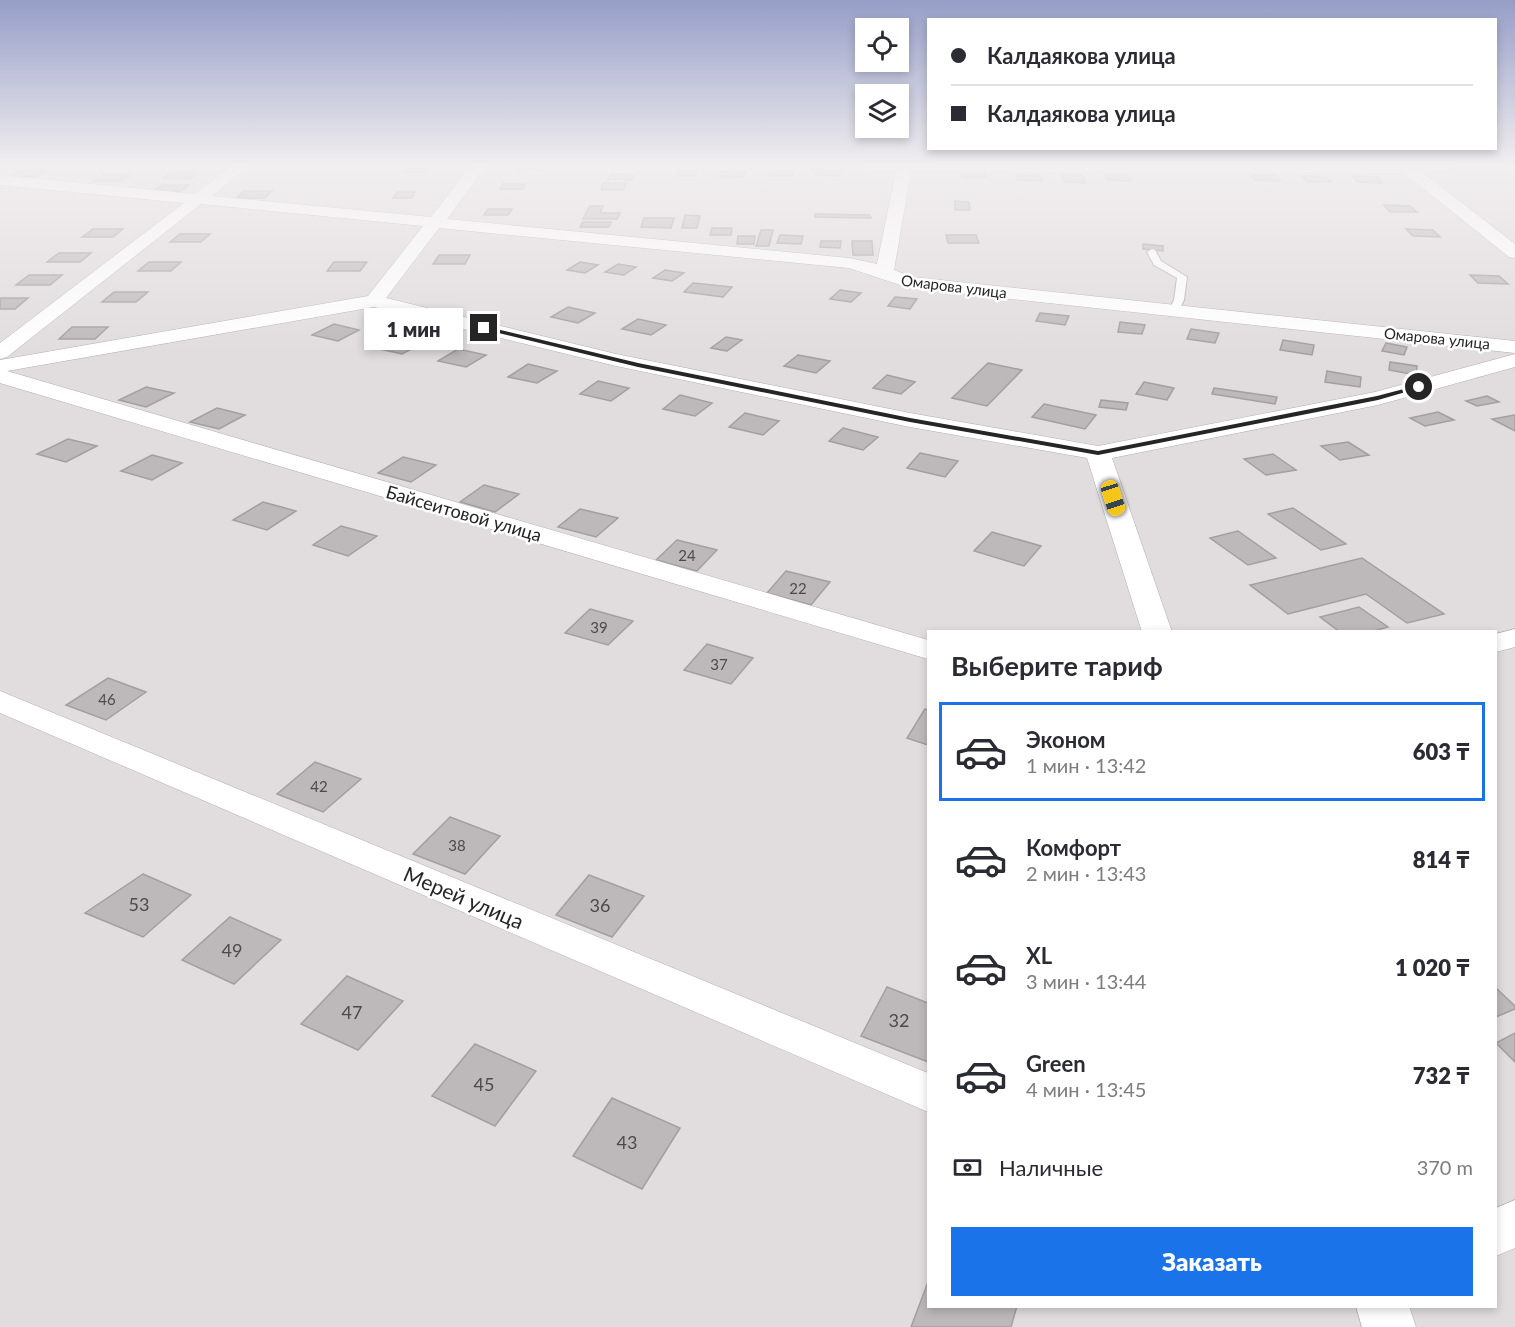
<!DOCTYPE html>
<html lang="ru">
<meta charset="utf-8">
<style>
body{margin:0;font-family:Lato,sans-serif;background:#f7f7f7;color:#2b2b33;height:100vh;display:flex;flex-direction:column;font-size:22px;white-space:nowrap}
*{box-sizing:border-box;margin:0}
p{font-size:20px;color:#7c7c81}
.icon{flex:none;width:33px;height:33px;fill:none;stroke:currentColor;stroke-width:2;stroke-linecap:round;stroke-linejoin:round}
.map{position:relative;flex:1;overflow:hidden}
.sheet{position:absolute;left:927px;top:630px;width:570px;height:678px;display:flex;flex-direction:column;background:#fff;border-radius:0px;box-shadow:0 3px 9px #0003}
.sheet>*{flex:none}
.banner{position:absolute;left:927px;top:18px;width:570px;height:132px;border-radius:0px;box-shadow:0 3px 9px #0003;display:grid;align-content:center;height:132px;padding:0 24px;background:#fff}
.controls{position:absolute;left:855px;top:18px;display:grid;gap:12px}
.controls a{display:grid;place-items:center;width:54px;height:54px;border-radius:0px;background:#fff;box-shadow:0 3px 9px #0003;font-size:30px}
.end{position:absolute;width:27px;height:27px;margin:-14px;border:8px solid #262525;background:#fff;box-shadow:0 0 0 3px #fff}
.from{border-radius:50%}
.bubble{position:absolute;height:42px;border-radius:0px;background:#fff;box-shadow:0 3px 9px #0003;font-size:20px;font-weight:800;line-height:42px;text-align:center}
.car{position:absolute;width:18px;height:36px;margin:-18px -9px;border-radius:8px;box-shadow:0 0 4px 2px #0007;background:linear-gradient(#f5c518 24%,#345 0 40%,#f5c518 0 76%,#345 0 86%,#f5c518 0)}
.banner b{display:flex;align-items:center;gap:21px;height:57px;font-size:22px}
.banner b+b{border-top:2px solid #e1e1e2}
.banner i{width:15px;height:15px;background:#2b2b33}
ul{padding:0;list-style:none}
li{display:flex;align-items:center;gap:18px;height:99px;margin:0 12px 9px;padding:0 12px;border:3px solid transparent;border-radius:0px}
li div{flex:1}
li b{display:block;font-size:22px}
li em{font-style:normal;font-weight:800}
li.on{border-color:#1a73e8}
li>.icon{width:54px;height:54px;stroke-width:1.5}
h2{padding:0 24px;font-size:27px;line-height:72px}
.pay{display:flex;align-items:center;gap:15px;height:66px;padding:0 24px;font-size:22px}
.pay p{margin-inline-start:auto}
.action{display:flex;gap:12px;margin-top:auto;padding:12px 24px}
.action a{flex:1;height:69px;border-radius:0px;background:#1a73e8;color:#fff;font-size:24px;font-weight:800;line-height:69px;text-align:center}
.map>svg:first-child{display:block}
.building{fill:#bdb9ba;stroke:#a39fa1;stroke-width:1.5}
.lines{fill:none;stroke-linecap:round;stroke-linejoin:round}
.lane-casing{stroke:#b3aeb0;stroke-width:2}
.street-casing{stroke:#b3aeb0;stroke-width:1}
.lane{fill:#fff;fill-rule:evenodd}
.street{fill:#fff;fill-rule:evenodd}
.route{fill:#262525}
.labels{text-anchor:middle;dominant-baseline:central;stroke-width:5;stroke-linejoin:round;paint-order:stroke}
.far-street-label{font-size:15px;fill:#262525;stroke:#fff}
.number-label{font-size:15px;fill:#4c4a4a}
.street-label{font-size:18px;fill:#262525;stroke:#fff}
.near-number-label{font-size:18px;fill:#4c4a4a}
.near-street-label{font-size:21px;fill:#262525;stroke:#fff}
</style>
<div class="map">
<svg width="1515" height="1327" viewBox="0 0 1515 1327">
<rect width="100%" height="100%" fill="#e1dcde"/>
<!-- building -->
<g class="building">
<path d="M407,166H429L425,172H403Z"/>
<path d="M520,166H546L543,170L517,169Z"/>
<path d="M21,170H48L37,177H10Z"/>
<path d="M679,170H697L695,176H677Z"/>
<path d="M770,170L793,171L792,176H769Z"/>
<path d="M817,170H840V176L816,175Z"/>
<path d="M722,171L745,172L743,177H720Z"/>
<path d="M961,171L985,172L986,177H962Z"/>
<path d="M171,172H198L190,179L163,178Z"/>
<path d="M611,174L634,175L631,180L608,179Z"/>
<path d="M103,175H130L121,181H94Z"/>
<path d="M1016,175L1040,176L1042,181L1018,180Z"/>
<path d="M1061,175H1082L1086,183L1065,182Z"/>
<path d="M1105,175H1129L1131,181L1107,180Z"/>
<path d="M1251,175H1275L1280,181L1255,180Z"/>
<path d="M1302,176L1326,177L1331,182H1307Z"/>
<path d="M1352,176L1377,177L1382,183L1358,182Z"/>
<path d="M603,183H626L624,190H601Z"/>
<path d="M503,184H525L523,189H500Z"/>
<path d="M162,185H189L181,191H153Z"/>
<path d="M244,191H272L265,198H236Z"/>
<path d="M397,192H415L412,198H393Z"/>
<path d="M955,201L969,202L970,210H955Z"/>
<path d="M1384,205L1410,206L1417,212H1390Z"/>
<path d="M590,206H603L600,213H620L617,219H583Z"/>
<path d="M488,209H512L508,215H484Z"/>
<path d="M815,214L870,215L871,218L815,217Z"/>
<path d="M685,215L700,216L697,228H682Z"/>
<path d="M644,218H674L671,228L641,227Z"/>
<path d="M583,222H611L609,227H580Z"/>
<path d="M712,228H732L731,235H710Z"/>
<path d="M93,229H123L113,237H82Z"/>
<path d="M1406,229L1433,230L1440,237L1413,236Z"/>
<path d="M761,230H773L769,246H756Z"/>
<path d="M180,234H210L201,242H170Z"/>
<path d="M780,235L803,236L801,244L777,243Z"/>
<path d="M946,235H976L979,243H948Z"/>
<path d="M738,236H755L754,244H737Z"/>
<path d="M821,241H841L840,248L820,247Z"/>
<path d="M852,241H872L873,255H853Z"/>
<path d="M1143,244L1163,246V251L1143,249Z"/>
<path d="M59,253H91L80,262H47Z"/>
<path d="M439,255H470L465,264H433Z"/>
<path d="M149,262H181L171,271H138Z"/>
<path d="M334,262H367L360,271H327Z"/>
<path d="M580,262L598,265L585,273L567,270Z"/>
<path d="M618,264L636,267L624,275L605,272Z"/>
<path d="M665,270L684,273L672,281L653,278Z"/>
<path d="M29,275H62L50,285H16Z"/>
<path d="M1470,275L1499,276L1508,284L1478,283Z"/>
<path d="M693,283L732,287L723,297L684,292Z"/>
<path d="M840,290L861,293L851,302L830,299Z"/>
<path d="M114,292H148L136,302H102Z"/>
<path d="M895,297L917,299L910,309L888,306Z"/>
<path d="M0,298H28L15,309H0Z"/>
<path d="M568,307L595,313L578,323L551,317Z"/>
<path d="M1040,313L1069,316L1065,325L1036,321Z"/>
<path d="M638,319L666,325L651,335L622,329Z"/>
<path d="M1120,322L1145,325L1142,334L1118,332Z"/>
<path d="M334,324L359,330L338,341L312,335Z"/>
<path d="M72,327H108L95,339H59Z"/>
<path d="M1191,329L1219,333L1215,343L1187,339Z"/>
<path d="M396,337L423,343L402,354L375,348Z"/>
<path d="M726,337L742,340L727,351L711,348Z"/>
<path d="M1283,340L1314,345L1312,355L1280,350Z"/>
<path d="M1386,343L1407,347L1404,355L1382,351Z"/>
<path d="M458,349L486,355L466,367L438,361Z"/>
<path d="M798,355L830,361L816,373L784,366Z"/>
<path d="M1390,362L1417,366L1416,375L1389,370Z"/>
<path d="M988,363L1022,370L987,406L952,398Z"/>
<path d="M528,364L557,371L537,383L508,377Z"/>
<path d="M1327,371L1361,377L1360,387L1325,382Z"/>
<path d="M887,375L915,382L901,394L873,388Z"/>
<path d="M598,381L629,388L611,401L580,394Z"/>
<path d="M1144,382L1174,388L1167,400L1136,394Z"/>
<path d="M146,387L174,393L146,407L119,400Z"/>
<path d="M1214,388L1277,397L1275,404L1212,394Z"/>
<path d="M680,395L712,403L695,416L663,409Z"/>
<path d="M1487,396L1499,402L1477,406L1466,401Z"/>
<path d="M1101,400L1128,403L1126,410L1099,407Z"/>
<path d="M1044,404L1096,415L1085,429L1032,417Z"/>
<path d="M217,408L245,415L219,429L190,422Z"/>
<path d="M1438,412L1454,420L1425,426L1410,418Z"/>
<path d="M745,413L779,421L763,435L729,427Z"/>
<path d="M1515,415V431L1492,419Z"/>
<path d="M843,428L878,437L863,450L829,441Z"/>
<path d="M68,439L97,446L66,462L37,454Z"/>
<path d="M1348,442L1369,455L1340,460L1321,446Z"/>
<path d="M920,453L958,461L945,477L907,468Z"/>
<path d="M1273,454L1296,470L1266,475L1244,459Z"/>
<path d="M152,455L182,463L152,480L121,471Z"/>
<path d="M403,457L436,465L411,482L378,473Z"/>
<path d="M484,485L519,494L495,512L460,502Z"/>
<path d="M263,502L296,511L267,530L233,520Z"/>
<path d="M1293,508L1346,544L1321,550L1268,514Z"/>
<path d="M580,509L618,518L596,537L558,527Z"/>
<path d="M341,526L377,536L348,556L313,545Z"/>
<path d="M1238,531L1276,558L1248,565L1210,538Z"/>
<path d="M992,532L1041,546L1024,566L974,551Z"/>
<path d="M677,540L717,550L697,571L656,560Z"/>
<path d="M1362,558L1444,614L1407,623L1366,594L1288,614L1250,585Z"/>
<path d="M786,571L830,582L811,605L767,593Z"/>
<path d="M1359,607L1388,627L1370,632H1340L1320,617Z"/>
<path d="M590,609L633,621L608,645L565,633Z"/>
<path d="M707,644L753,658L731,684L684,670Z"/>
<path d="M108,678L146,692L106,720L66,705Z"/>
<path d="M925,709L928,710V745L907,738Z"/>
<path d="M315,762L361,779L323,812L277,794Z"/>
<path d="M450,817L500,836L465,874L413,854Z"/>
<path d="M143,874L191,895L143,937L85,913Z"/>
<path d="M589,875L644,896L612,937L556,915Z"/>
<path d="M230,917L281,940L234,984L182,960Z"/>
<path d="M347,976L403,1001L358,1050L301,1024Z"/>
<path d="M887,987L928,1003V1062L861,1036Z"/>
<path d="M1496,988L1515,1006V1009L1496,1017Z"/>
<path d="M1515,1033V1062L1496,1043Z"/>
<path d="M475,1044L536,1071L495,1126L432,1096Z"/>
<path d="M612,1098L680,1128L642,1189L573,1156Z"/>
<path d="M928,1282V1306H1017L1011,1327H911Z"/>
</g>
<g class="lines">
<!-- lane casing -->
<g class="lane-casing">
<path id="lane" d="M1152,249L1155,250L1161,261L1187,277L1184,300L1178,312L1169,310L1174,300L1177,278L1154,265L1147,252Z"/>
</g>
<!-- street casing -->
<g class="street-casing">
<g id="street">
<path d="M232,166H248L212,196L431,217L471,166H486L447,219L849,258L877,264L896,171L865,170L858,166H1456L1449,170L1422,172L1515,244V258L1509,257L1404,173L911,171L894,270L912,277L1515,341V353L909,288L849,268L439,228L386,298L616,354L910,413L1098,446L1375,392L1515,354V367L1378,405L1112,458L1172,632H1142L1087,458L910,427L616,366L374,307L7,371L928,640V659L0,383V360L368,296L423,226L201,204L7,357L0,359V343L184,203L0,185V175L195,194Z"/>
<path d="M1515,629V647L1496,652V634Z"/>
<path d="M0,691L928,1073V1112L0,713Z"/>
<path d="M1515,1200V1248L1496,1256V1208Z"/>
<path d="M1356,1306H1409L1416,1327H1362Z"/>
</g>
</g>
<!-- lane -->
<use href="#lane" class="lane"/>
<!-- street -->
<use href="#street" class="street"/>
</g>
<!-- sky -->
<linearGradient id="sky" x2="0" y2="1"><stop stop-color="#969ec7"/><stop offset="0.47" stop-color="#f2eff0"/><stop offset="1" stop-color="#f2eff0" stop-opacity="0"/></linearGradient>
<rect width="1515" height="352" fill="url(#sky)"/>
<!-- route -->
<path class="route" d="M484,326L638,363L910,418L1098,451L1377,396L1419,385L1423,387L1378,400L1098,455L910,422L638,367L482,329Z"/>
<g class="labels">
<!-- far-street labels -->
<g class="far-street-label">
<text transform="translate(954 286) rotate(7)">Омарова улица</text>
<text transform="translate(1437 338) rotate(6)">Омарова улица</text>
</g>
<!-- number labels -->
<g class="number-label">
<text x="687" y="555">24</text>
<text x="798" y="588">22</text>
<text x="599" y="627">39</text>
<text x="719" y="664">37</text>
<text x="107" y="699">46</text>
<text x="319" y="786">42</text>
<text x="457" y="845">38</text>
</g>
<!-- street labels -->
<g class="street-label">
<text transform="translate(464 513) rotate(16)">Байсеитовой улица</text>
</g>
<!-- near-number labels -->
<g class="near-number-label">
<text x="139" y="904">53</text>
<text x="600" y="905">36</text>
<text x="232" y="950">49</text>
<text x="352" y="1012">47</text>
<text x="899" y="1020">32</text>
<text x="484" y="1084">45</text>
<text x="627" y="1142">43</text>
</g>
<!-- near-street labels -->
<g class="near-street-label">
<text transform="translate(464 897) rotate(23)">Мерей улица</text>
</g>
</g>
</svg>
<div class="controls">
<a><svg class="icon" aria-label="locate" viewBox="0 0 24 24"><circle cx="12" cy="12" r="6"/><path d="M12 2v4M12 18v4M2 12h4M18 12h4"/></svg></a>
<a><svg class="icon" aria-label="layers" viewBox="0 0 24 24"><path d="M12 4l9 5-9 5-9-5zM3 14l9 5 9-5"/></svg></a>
</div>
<i class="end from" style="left:1419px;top:387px"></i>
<i class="end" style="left:484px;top:328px"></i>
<div class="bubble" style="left:364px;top:308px;width:99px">1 мин</div>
<i class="car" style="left:1113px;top:498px;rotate:162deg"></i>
<div class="banner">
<b><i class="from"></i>Калдаякова улица</b>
<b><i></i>Калдаякова улица</b>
</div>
<section class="sheet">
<h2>Выберите тариф</h2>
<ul>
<li class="on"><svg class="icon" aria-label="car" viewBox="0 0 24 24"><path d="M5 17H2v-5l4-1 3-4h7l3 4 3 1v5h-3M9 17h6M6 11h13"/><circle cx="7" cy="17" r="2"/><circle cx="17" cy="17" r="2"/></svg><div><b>Эконом</b><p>1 мин · 13:42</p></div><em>603 ₸</em></li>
<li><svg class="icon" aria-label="car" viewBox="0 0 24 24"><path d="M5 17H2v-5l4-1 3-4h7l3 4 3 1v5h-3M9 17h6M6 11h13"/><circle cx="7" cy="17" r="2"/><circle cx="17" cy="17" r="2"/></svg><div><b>Комфорт</b><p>2 мин · 13:43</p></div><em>814 ₸</em></li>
<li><svg class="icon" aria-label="car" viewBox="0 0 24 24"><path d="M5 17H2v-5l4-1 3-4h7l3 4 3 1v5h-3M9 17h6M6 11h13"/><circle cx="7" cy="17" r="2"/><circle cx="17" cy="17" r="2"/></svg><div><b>XL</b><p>3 мин · 13:44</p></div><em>1 020 ₸</em></li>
<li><svg class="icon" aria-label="car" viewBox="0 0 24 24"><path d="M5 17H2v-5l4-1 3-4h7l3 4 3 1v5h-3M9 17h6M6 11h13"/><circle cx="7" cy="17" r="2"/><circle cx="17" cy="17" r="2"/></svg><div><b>Green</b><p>4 мин · 13:45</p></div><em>732 ₸</em></li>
</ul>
<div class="pay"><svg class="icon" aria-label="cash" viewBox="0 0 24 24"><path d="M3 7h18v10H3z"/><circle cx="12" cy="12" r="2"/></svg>Наличные<p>370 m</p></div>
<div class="action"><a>Заказать</a></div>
</section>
</div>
